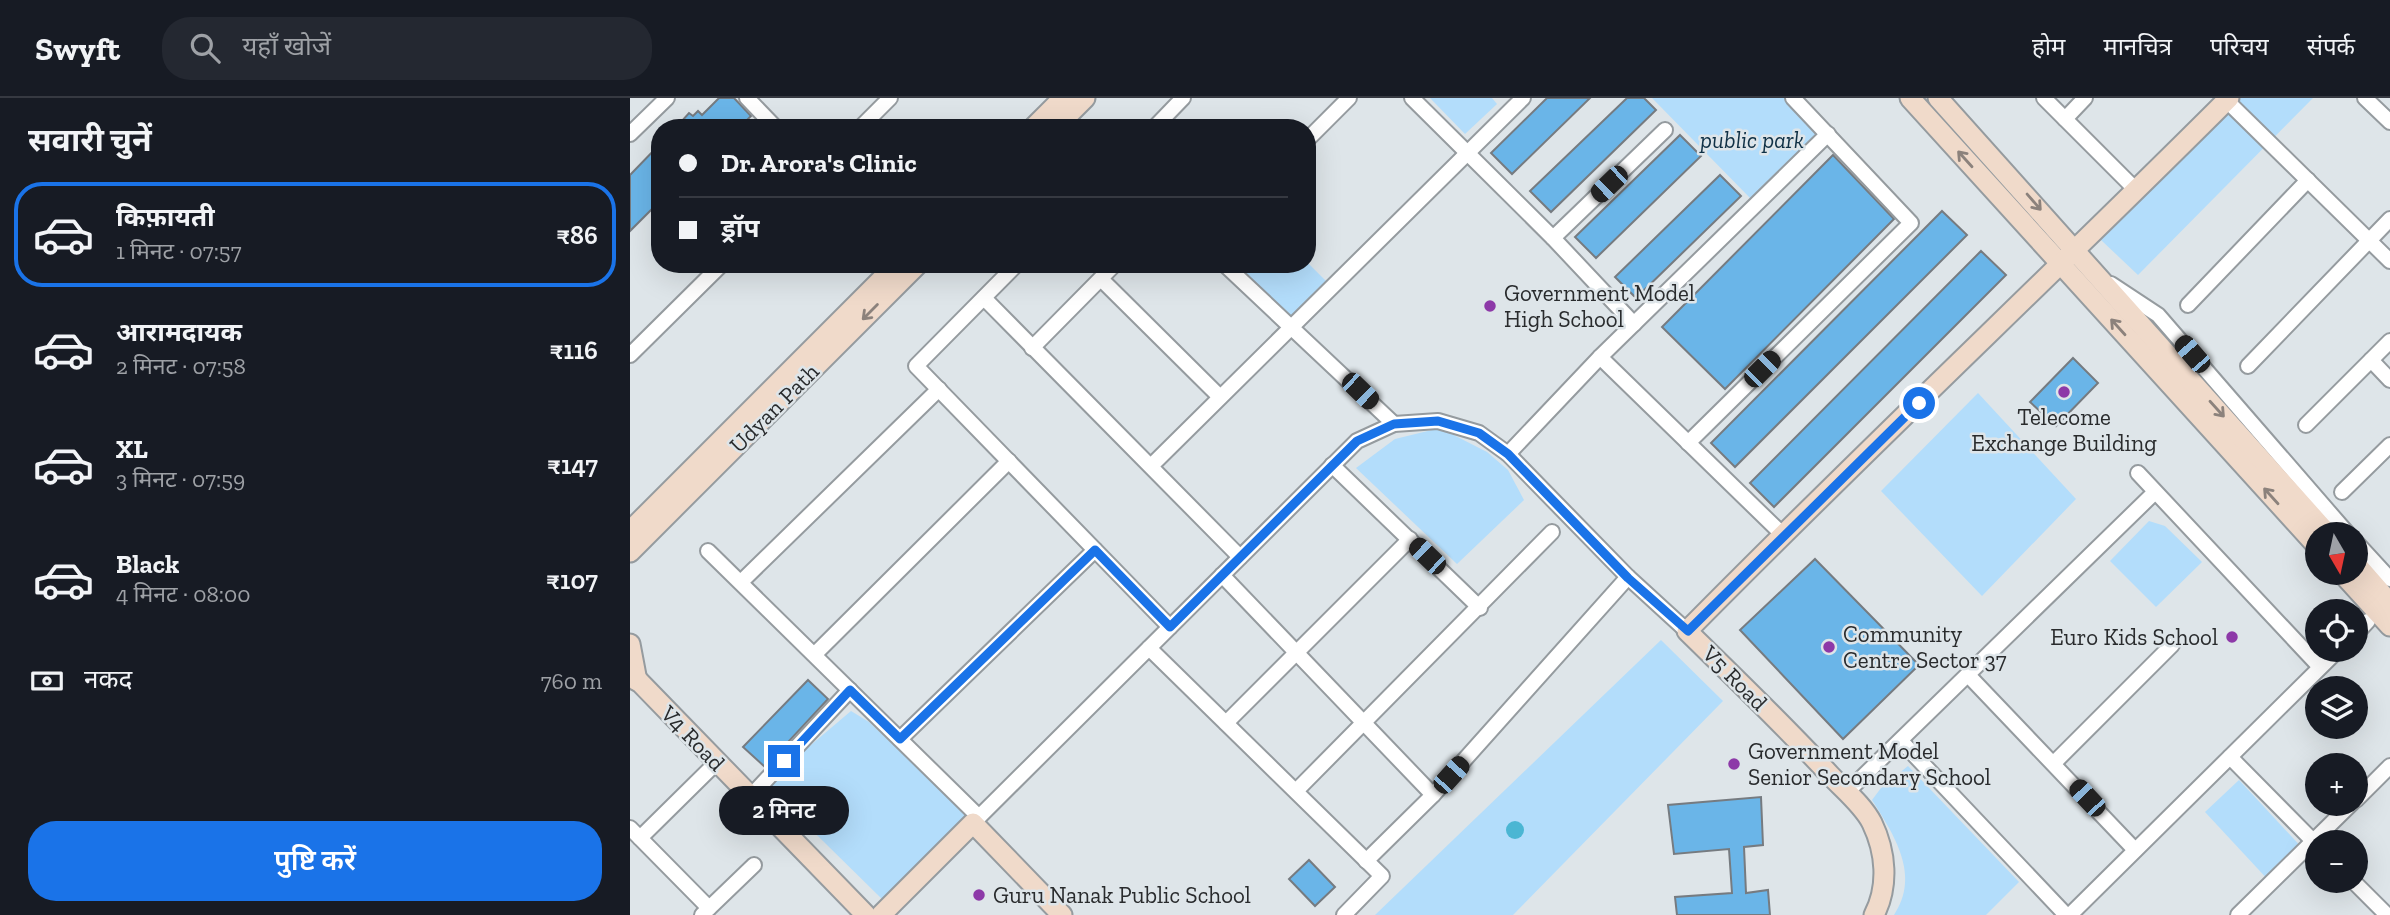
<!DOCTYPE html>
<html lang="hi">
<meta charset="utf-8">
<style>
body{margin:0;font-family:"Zilla Slab","Noto Sans Devanagari",serif;background:#242831;color:#f1f3f6;height:100vh;display:flex;flex-direction:column;font-size:26px;white-space:nowrap}
*{box-sizing:border-box;margin:0}
p{font-size:23px;color:#9ea1a6}
.icon{flex:none;width:38px;height:38px;fill:none;stroke:currentColor;stroke-width:2;stroke-linecap:round;stroke-linejoin:round}
.map{position:relative;flex:1;overflow:hidden}
.panel{display:flex;flex-direction:column;background:#171b24;width:630px}
.panel>*{flex:none}
.guide{position:absolute;left:21px;top:21px;width:665px;height:154px;border-radius:28px;box-shadow:0 7px 28px #0002;display:grid;align-content:center;height:154px;padding:0 28px;background:#171b24}
.needle{width:46px;rotate:171deg}
.fabs{position:absolute;left:1675px;top:424px;display:grid;gap:14px}
.fabs a{display:grid;place-items:center;width:63px;height:63px;border-radius:50%;background:#171b24;box-shadow:0 7px 28px #0002;font-size:35px}
.end{position:absolute;width:32px;height:32px;margin:-16px;border:9px solid #1a73e8;background:#fff;box-shadow:0 0 0 4px #fff}
.from{border-radius:50%}
.bubble{position:absolute;height:49px;border-radius:24px;background:#171b24;box-shadow:0 7px 28px #0002;font-size:23px;font-weight:600;line-height:49px;text-align:center}
.car{position:absolute;width:21px;height:42px;margin:-21px -10px;border-radius:9px;box-shadow:0 0 5px 2px #0007;background:linear-gradient(#222 24%,#8ab4d8 0 40%,#222 0 76%,#8ab4d8 0 86%,#222 0)}
.guide b{display:flex;align-items:center;gap:24px;height:66px;font-size:26px}
.guide b+b{border-top:2px solid #363941}
.guide i{width:18px;height:18px;background:#f1f3f6}
ul{padding:0;list-style:none}
li{display:flex;align-items:center;gap:21px;height:105px;margin:0 14px 10px;padding:0 14px;border:4px solid transparent;border-radius:28px}
li div{flex:1}
li b{display:block;font-size:26px}
li em{font-style:normal;font-weight:600}
li.current{border-color:#1a73e8}
li>.icon{width:63px;height:63px;stroke-width:1.5}
h2{padding:0 28px;font-size:32px;line-height:84px}
.pay{display:flex;align-items:center;gap:18px;height:77px;padding:0 28px;font-size:26px}
.pay p{margin-inline-start:auto}
.cta{display:flex;gap:14px;margin-top:auto;padding:14px 28px}
.cta a{flex:1;height:80px;border-radius:28px;background:#1a73e8;color:#fff;font-size:28px;font-weight:600;line-height:80px;text-align:center}
header{display:flex;align-items:center;gap:42px;box-sizing:border-box;height:98px;padding:0 35px;background:#171b24;border-bottom:2px solid #363941}
header strong{font-size:33px}
nav{display:flex;gap:38px;margin-inline-start:auto;font-size:24px}
.search{width:490px;height:63px;background:#242831;display:flex;align-items:center;gap:18px;box-sizing:border-box;padding:0 24px;border-radius:28px;color:#9ea1a6;font-size:26px}
main{display:flex;flex:1;min-height:0}
.map>svg:first-child{display:block}
.green{fill:#b3ddfb}
.water{fill:#4bb6d3}
.building{fill:#6ab5e8;stroke:#767b80;stroke-width:2}
.lines{fill:none;stroke-linecap:round;stroke-linejoin:round}
.street-casing{stroke:#959b9f;stroke-width:18}
.secondary-casing{stroke:#959b9f;stroke-width:23}
.street{stroke:#fff;stroke-width:14}
.secondary{stroke:#f0daca;stroke-width:19}
.oneway{stroke:#8c827c}
.route{stroke:#1a73e8;stroke-width:9}
.poi-dot{fill:#8d39a8;stroke:#dee5e9;stroke-width:2.5}
.labels{text-anchor:middle;dominant-baseline:central;stroke-width:5;stroke-linejoin:round;paint-order:stroke}
.park-label{font-size:23px;font-style:italic;fill:#103146;stroke:#dee5e9}
.poi-label{font-size:23px;fill:#292b2d;stroke:#dee5e9;text-anchor:start}
.street-label{font-size:23px;fill:#292b2d;stroke:#dee5e9}
</style>
<header>
<strong>Swyft</strong>
<div class="search"><svg class="icon" aria-label="search" viewBox="0 0 24 24"><circle cx="10" cy="10" r="6"/><path d="M15 15l6 6"/></svg>यहाँ खोजें</div>
<nav><a>होम</a><a>मानचित्र</a><a>परिचय</a><a>संपर्क</a></nav>
</header>
<main>
<section class="panel">
<h2>सवारी चुनें</h2>
<ul>
<li class="current"><svg class="icon" aria-label="car" viewBox="0 0 24 24"><path d="M5 17H2v-5l4-1 3-4h7l3 4 3 1v5h-3M9 17h6M6 11h13"/><circle cx="7" cy="17" r="2"/><circle cx="17" cy="17" r="2"/></svg><div><b>किफ़ायती</b><p>1 मिनट · 07:57</p></div><em>₹86</em></li>
<li><svg class="icon" aria-label="car" viewBox="0 0 24 24"><path d="M5 17H2v-5l4-1 3-4h7l3 4 3 1v5h-3M9 17h6M6 11h13"/><circle cx="7" cy="17" r="2"/><circle cx="17" cy="17" r="2"/></svg><div><b>आरामदायक</b><p>2 मिनट · 07:58</p></div><em>₹116</em></li>
<li><svg class="icon" aria-label="car" viewBox="0 0 24 24"><path d="M5 17H2v-5l4-1 3-4h7l3 4 3 1v5h-3M9 17h6M6 11h13"/><circle cx="7" cy="17" r="2"/><circle cx="17" cy="17" r="2"/></svg><div><b>XL</b><p>3 मिनट · 07:59</p></div><em>₹147</em></li>
<li><svg class="icon" aria-label="car" viewBox="0 0 24 24"><path d="M5 17H2v-5l4-1 3-4h7l3 4 3 1v5h-3M9 17h6M6 11h13"/><circle cx="7" cy="17" r="2"/><circle cx="17" cy="17" r="2"/></svg><div><b>Black</b><p>4 मिनट · 08:00</p></div><em>₹107</em></li>
</ul>
<div class="pay"><svg class="icon" aria-label="cash" viewBox="0 0 24 24"><path d="M3 7h18v10H3z"/><circle cx="12" cy="12" r="2"/></svg>नकद<p>760 m</p></div>
<div class="cta"><a>पुष्टि करें</a></div>
</section>
<div class="map">
<svg width="1760" height="817" viewBox="0 0 1760 817">
<rect width="100%" height="100%" fill="#dee5e9"/>
<!-- green -->
<g class="green">
<path d="M800,0H862L867,6L835,36Z"/>
<path d="M1022,0H1157L1190,36L1122,102Z"/>
<path d="M1611,0H1683L1508,177L1471,142Z"/>
<path d="M677,164L698,185L657,226L598,166Z"/>
<path d="M1348,295L1446,401L1352,498L1251,393Z"/>
<path d="M810,330L857,354L878,372L894,402L827,466L726,370L765,341Z"/>
<path d="M1519,423L1535,428L1572,464L1526,509L1480,463Z"/>
<path d="M1031,542L1093,603L883,817H745Z"/>
<path d="M221,613L239,624L339,718L253,802L135,686Z"/>
<path d="M1278,668L1389,784L1356,817H1264C1291,777 1264,737 1242,702L1251,690Z"/>
<path d="M1609,682L1675,753L1641,785L1575,714Z"/>
</g>
<!-- water -->
<circle class="water" cx="885" cy="732" r="9"/>
<!-- building -->
<g class="building">
<path d="M89,0H104L121,18L109,30H51L54,27L51,24L59,15L63,18L68,13L72,17Z"/>
<path d="M917,0H960L882,76L861,55Z"/>
<path d="M997,0H1014L1026,12L921,114L900,93Z"/>
<path d="M1050,37L1071,58L966,160L945,139Z"/>
<path d="M30,46V103L0,133V77Z"/>
<path d="M1203,57L1264,121L1095,291L1032,229Z"/>
<path d="M1090,77L1111,98L1006,200L985,179Z"/>
<path d="M1312,113L1337,137L1105,369L1081,345Z"/>
<path d="M1351,153L1376,177L1144,409L1120,385Z"/>
<path d="M1443,260L1468,285L1426,328L1400,304Z"/>
<path d="M1185,461L1289,567L1213,641L1110,532Z"/>
<path d="M178,582L198,601L135,669L113,649Z"/>
<path d="M1131,699L1133,747L1114,749L1116,795L1138,792L1140,817H1047L1045,799L1102,795L1099,751L1044,756L1038,707Z"/>
<path d="M679,762L705,789L685,808L659,781Z"/>
</g>
<g class="lines">
<!-- street casing -->
<g class="street-casing">
<g id="street">
<path d="M117,0L146,30"/>
<path d="M782,0L923,140L1004,226"/>
<path d="M1414,0L1507,93"/>
<path d="M1735,0L1760,24"/>
<path d="M1597,3L1760,163"/>
<path d="M1435,21L1455,0"/>
<path d="M230,30L260,0"/>
<path d="M524,30L553,0"/>
<path d="M0,36L37,0"/>
<path d="M677,42L719,0"/>
<path d="M923,140L1035,32"/>
<path d="M387,166L286,268L540,529"/>
<path d="M594,166L764,326"/>
<path d="M471,181L590,299"/>
<path d="M1481,186L1528,217L1718,436"/>
<path d="M354,200L610,459"/>
<path d="M1558,207L1678,82"/>
<path d="M402,250L485,166"/>
<path d="M0,257L92,166"/>
<path d="M970,259L1152,436"/>
<path d="M1741,262L1760,282"/>
<path d="M1618,268L1760,121"/>
<path d="M1676,327L1760,243"/>
<path d="M1058,345L1281,125L1163,0"/>
<path d="M878,356L970,259L1198,36"/>
<path d="M702,367L850,510"/>
<path d="M521,368L893,0"/>
<path d="M1508,375L1690,569"/>
<path d="M1712,394L1760,347"/>
<path d="M1726,444L1760,481"/>
<path d="M78,453L349,719"/>
<path d="M592,477L803,697"/>
<path d="M111,484L309,291"/>
<path d="M1726,536L1738,523"/>
<path d="M519,550L752,778L714,817"/>
<path d="M185,556L379,363"/>
<path d="M1339,578L1505,752"/>
<path d="M596,625L780,441"/>
<path d="M270,641L465,452"/>
<path d="M1272,644L1436,817"/>
<path d="M1600,659L1687,747"/>
<path d="M1424,665L1542,547"/>
<path d="M666,693L922,434"/>
<path d="M1216,695L1525,394"/>
<path d="M120,699L220,592"/>
<path d="M1726,702L1760,668"/>
<path d="M343,725L727,343L764,326L808,323L849,335L878,356L998,479L1057,533"/>
<path d="M0,730L79,810"/>
<path d="M10,740L86,665"/>
<path d="M736,763L803,697L998,479"/>
<path d="M1722,782L1757,817"/>
<path d="M72,817L124,767"/>
<path d="M1440,817L1709,551"/>
<path d="M1608,817L1722,705"/>
</g>
</g>
<!-- secondary casing -->
<g class="secondary-casing">
<g id="secondary">
<path d="M1280,0L1687,448"/>
<path d="M1308,0L1698,436"/>
<path d="M403,30L433,0"/>
<path d="M425,30L455,0"/>
<path d="M0,433L267,166"/>
<path d="M0,454L288,166"/>
<path d="M1726,466L1760,505"/>
<path d="M1711,474L1760,528"/>
<path d="M0,546L7,583"/>
<path d="M0,574L236,817"/>
<path d="M251,817L343,725L432,817"/>
<path d="M1244,817C1259,788 1256,754 1242,725C1233,707 1213,691 1200,677C1154,627 1105,580 1057,533C1235,352 1420,179 1599,0"/>
</g>
</g>
<!-- street -->
<use href="#street" class="street"/>
<!-- secondary -->
<use href="#secondary" class="secondary"/>
</g>
<!-- one-way arrows -->
<defs><path id="oneway-shaft" d="M-6 0H5M1.5-3L5.5 0L1.5 3" fill="none" stroke-width="1.6" stroke-linecap="round" stroke-linejoin="round" transform="scale(1.75)"/></defs>
<g class="oneway">
<use href="#oneway-shaft" transform="translate(1335 61) rotate(-132)"/>
<use href="#oneway-shaft" transform="translate(1404 104) rotate(49)"/>
<use href="#oneway-shaft" transform="translate(240 214) rotate(135)"/>
<use href="#oneway-shaft" transform="translate(1488 229) rotate(-132)"/>
<use href="#oneway-shaft" transform="translate(1587 311) rotate(48)"/>
<use href="#oneway-shaft" transform="translate(1641 398) rotate(-132)"/>
</g>
<g class="lines">
<!-- route -->
<path class="route" d="M154,663L220,592L270,641L465,452L540,529L727,343L764,326L808,323L849,335L878,356L998,480L1058,533L1289,305"/>
</g>
<!-- markers -->
<g class="poi-dot">
<circle cx="860" cy="208" r="7"/>
<circle cx="1434" cy="294" r="7"/>
<circle cx="1602" cy="539" r="7"/>
<circle cx="1199" cy="549" r="7"/>
<circle cx="1104" cy="666" r="7"/>
<circle cx="349" cy="797" r="7"/>
</g>
<g class="labels">
<!-- park labels -->
<g class="park-label">
<text x="1122" y="42">public park</text>
</g>
<!-- poi labels -->
<g class="poi-label">
<text x="874" y="195">Government Model<tspan x="874" dy="26">High School</tspan></text>
<text x="1434" y="319" text-anchor="middle">Telecome<tspan x="1434" dy="26">Exchange Building</tspan></text>
<text x="1213" y="536">Community<tspan x="1213" dy="26">Centre Sector 37</tspan></text>
<text x="1588" y="539" text-anchor="end">Euro Kids School</text>
<text x="1118" y="653">Government Model<tspan x="1118" dy="26">Senior Secondary School</tspan></text>
<text x="363" y="797">Guru Nanak Public School</text>
</g>
<!-- street labels -->
<g class="street-label">
<text transform="translate(144 310) rotate(-45)">Udyan Path</text>
<text transform="translate(1105 580) rotate(45)">V5 Road</text>
<text transform="translate(63 640) rotate(46)">V4 Road</text>
</g>
</g>
</svg>
<div class="fabs">
<a><svg class="needle" viewBox="-14 -14 28 28"><path d="M0-13l5 13h-10z" fill="#e53935"/><path d="M0 13l5-13h-10z" fill="#9ea1a6"/></svg></a>
<a><svg class="icon" aria-label="locate" viewBox="0 0 24 24"><circle cx="12" cy="12" r="6"/><path d="M12 2v4M12 18v4M2 12h4M18 12h4"/></svg></a>
<a><svg class="icon" aria-label="layers" viewBox="0 0 24 24"><path d="M12 4l9 5-9 5-9-5zM3 14l9 5 9-5"/></svg></a>
<a>+</a>
<a>−</a>
</div>
<i class="end from" style="left:1289px;top:305px"></i>
<i class="end" style="left:154px;top:663px"></i>
<div class="bubble" style="left:89px;top:688px;width:130px">2 मिनट</div>
<i class="car" style="left:979px;top:86px;rotate:226deg"></i>
<i class="car" style="left:1562px;top:256px;rotate:319deg"></i>
<i class="car" style="left:1132px;top:271px;rotate:45deg"></i>
<i class="car" style="left:730px;top:293px;rotate:134deg"></i>
<i class="car" style="left:797px;top:458px;rotate:314deg"></i>
<i class="car" style="left:821px;top:677px;rotate:42deg"></i>
<i class="car" style="left:1457px;top:700px;rotate:317deg"></i>
<div class="guide">
<b><i class="from"></i>Dr. Arora's Clinic</b>
<b><i></i>ड्रॉप</b>
</div>
</div>
</main>
